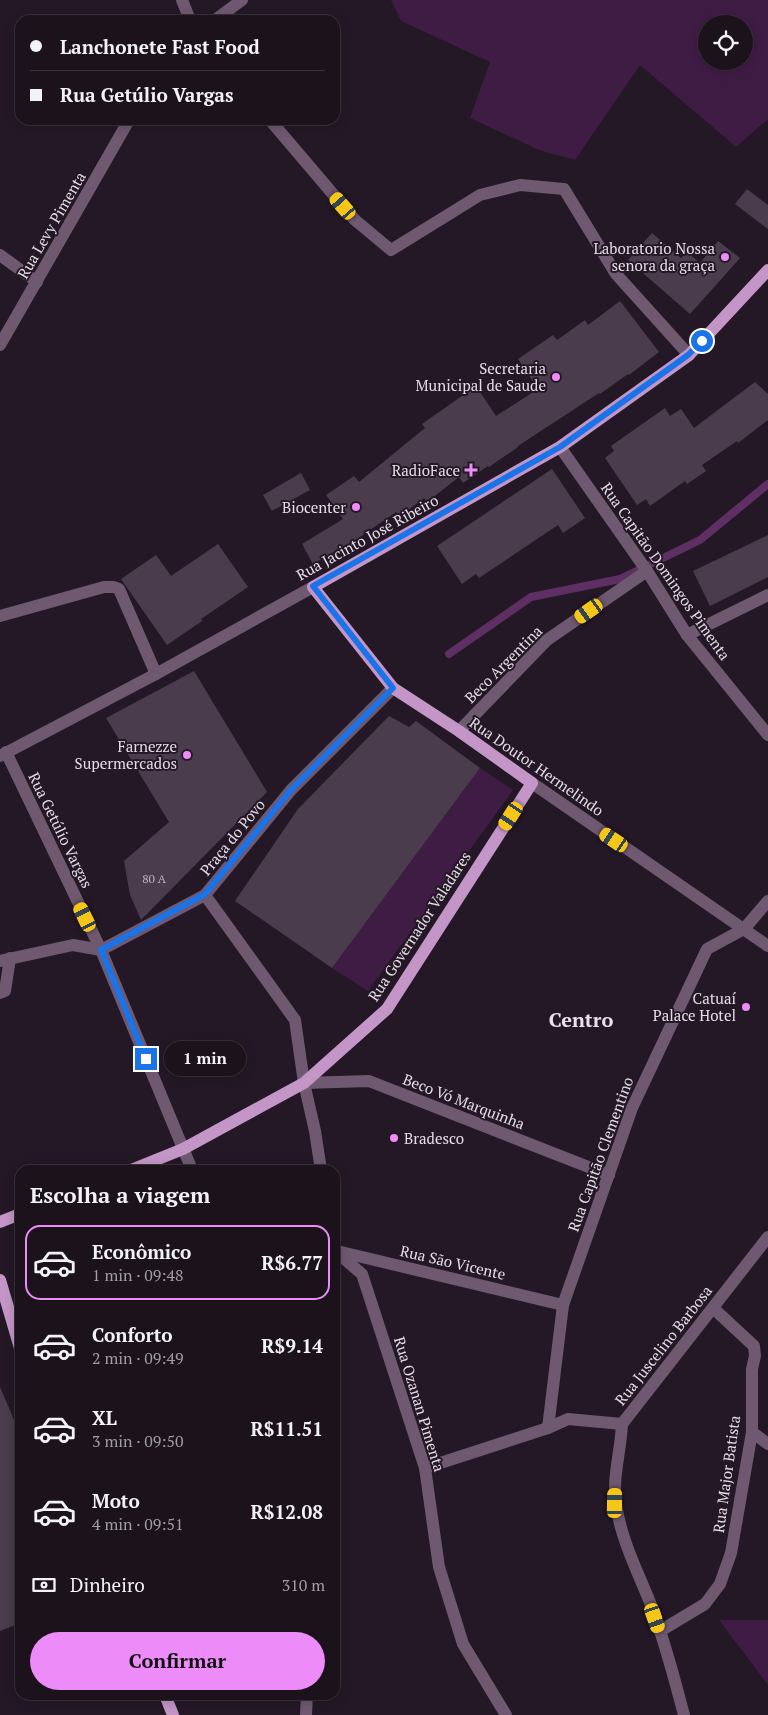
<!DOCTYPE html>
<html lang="pt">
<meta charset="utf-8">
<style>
body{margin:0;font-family:"PT Serif",serif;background:#241b25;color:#f1f3f6;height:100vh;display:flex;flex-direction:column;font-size:19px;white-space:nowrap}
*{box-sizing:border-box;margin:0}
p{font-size:16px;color:#a09ea3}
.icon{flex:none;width:28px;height:28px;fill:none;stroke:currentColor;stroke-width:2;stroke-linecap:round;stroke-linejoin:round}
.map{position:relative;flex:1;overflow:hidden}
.panel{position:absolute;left:15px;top:1165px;width:325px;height:535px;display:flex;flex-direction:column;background:#1b121c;border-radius:15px;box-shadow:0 2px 12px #0003,0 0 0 1px #39323b}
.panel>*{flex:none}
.hud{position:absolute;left:15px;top:15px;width:325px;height:110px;border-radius:15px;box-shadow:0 2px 12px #0003,0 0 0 1px #39323b;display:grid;align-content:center;height:110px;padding:0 15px;background:#1b121c}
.controls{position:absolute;left:698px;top:15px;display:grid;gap:10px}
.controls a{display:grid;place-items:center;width:55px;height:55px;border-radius:50%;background:#1b121c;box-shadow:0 2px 12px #0003,0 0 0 1px #39323b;font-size:25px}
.end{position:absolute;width:22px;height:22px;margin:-11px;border:6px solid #1a73e8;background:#fff;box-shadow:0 0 0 2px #fff}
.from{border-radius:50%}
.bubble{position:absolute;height:35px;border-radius:18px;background:#1b121c;box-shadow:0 2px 12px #0003,0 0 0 1px #39323b;font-size:16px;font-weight:800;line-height:35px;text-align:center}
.car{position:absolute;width:15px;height:30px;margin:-15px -8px;border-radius:6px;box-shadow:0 0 4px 1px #0007;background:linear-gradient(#f5c518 24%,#345 0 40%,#f5c518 0 76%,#345 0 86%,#f5c518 0)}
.hud b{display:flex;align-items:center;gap:18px;height:48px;font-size:19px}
.hud b+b{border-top:1px solid #39323b}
.hud i{width:12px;height:12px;background:#f1f3f6}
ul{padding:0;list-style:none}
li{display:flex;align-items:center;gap:15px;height:75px;margin:0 10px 8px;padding:0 5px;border:2px solid transparent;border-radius:15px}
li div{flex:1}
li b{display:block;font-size:19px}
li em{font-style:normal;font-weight:800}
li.active{border-color:#ed8cf9}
li>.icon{width:45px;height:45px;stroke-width:1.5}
h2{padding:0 15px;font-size:22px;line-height:60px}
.pay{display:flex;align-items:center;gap:12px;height:55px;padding:0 15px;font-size:19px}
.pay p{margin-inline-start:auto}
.action{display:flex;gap:10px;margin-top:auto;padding:10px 15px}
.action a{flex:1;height:58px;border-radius:30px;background:#ed8cf9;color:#111;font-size:20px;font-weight:800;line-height:58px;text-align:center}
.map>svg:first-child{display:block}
.green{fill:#3f1c44;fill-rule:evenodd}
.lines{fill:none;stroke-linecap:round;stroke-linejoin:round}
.stream{stroke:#5d2f62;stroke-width:8}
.building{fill:#4a3c4c}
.minor{stroke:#6f5971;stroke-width:12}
.major{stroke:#c396c7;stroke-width:12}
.route{stroke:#1a73e8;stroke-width:6}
.poi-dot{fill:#ed8cf9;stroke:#241826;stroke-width:2}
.labels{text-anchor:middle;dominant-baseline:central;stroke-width:4;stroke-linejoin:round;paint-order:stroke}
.number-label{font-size:12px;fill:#beb4bf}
.street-label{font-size:15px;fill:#e4dce5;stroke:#241826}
.poi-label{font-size:15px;fill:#e4dce5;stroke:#241826;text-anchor:end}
.district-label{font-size:20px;font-weight:bold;fill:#efdef1;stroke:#241826}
</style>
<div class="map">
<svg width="768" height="1715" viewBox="0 0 768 1715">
<rect width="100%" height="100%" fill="#241826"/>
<!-- green -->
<g class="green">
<path d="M391,0H768V119L736,147L640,65L575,160L539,150L470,118L490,62L401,21ZM706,24H744V61H706Z"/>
<path d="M480,768L513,790L368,991L332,968Z"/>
<path d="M719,1620H768V1685Z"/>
</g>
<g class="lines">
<!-- stream -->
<path class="stream" d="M449,654L531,597L620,579L700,540L768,484"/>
</g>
<!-- building -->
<g class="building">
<path d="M747,189L768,205V229L735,204Z"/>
<path d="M652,233L681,258L687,252L700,263L718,241L740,258L690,314L628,260Z"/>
<path d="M620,301L659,352L629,375L628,374L600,394L599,393L518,446V447L489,467L488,466L463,483L459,477L427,502L424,498L399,517L396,512L357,539L313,564L302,544L343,519L326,495L354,476L359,482L425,428L422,424L476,386L496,416L538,389L518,359L553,335L557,340L585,320L588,325Z"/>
<path d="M755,382L768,394V420L738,443L737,441L702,465L706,471L687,484L685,481L650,506L646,499L637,505L605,458L614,451L611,446L665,408L670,416L681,409L694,428Z"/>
<path d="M552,469L585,518L563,533L558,525L479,578L476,574L462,584L437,546Z"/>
<path d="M301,473L310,490L272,511L263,495Z"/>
<path d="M768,535V577L710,606L693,571Z"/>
<path d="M218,544L248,587L201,619L202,621L167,645L121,579L156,555L171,576Z"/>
<path d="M194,671L267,792L141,920L130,895L124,861L169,822L106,718Z"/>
<path d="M389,716L409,727L416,721L480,768L332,968L235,901L298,809Z"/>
<path d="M0,1387L20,1434V1623L0,1631Z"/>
</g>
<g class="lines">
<!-- minor -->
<g class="minor">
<path d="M182,0L190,20"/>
<path d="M215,20L242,0"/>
<path d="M270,120L355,220L391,250L480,195L520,185L564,189L616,274L689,355"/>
<path d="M0,255L37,282"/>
<path d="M0,345L129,120"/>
<path d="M560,447L647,571L687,635L768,735"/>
<path d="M0,616L104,587H114L119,589L156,674"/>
<path d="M687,635L768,595"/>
<path d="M459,731L547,640L647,571"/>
<path d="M6,752L101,950L192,1170"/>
<path d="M0,756L156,674L313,587"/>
<path d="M532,783L768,946"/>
<path d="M205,895L295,1020L304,1083L315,1131L321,1170"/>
<path d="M0,961L73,945L101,950L205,895L291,790L393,688"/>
<path d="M0,993L5,991L10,958"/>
<path d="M304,1083L369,1081L609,1175"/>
<path d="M335,1251L362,1274L425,1468L439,1567L463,1644L506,1715"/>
<path d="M337,1251L563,1305"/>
<path d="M548,1428L563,1305L632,1108L707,949L744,929L768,901"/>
<path d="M752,1432L768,1444"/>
<path d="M425,1468L548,1428L568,1419L622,1424"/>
<path d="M660,1631L705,1604L720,1584L731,1553L752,1432V1369L755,1356L754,1346L713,1308"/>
<path d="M306,1715L307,1695"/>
<path d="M684,1715C674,1678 665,1641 651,1605C638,1572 621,1540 616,1504C612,1478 621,1450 622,1424L768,1237"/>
</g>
<!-- major -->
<g class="major">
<path d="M131,1170L183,1149L304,1083L387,1009L532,783L459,731L393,688L313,587L560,447L689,355L768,270"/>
<path d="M0,1222L20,1214"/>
<path d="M0,1280L20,1348"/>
<path d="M165,1695L173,1715"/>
</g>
</g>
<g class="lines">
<!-- route -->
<path class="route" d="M146,1059L101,950L205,894L291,790L393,688L313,586L560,447L688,355L702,341"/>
</g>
<!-- markers -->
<g class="poi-dot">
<circle cx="725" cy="257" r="5"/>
<circle cx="556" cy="377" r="5"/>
<path d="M468.5 462.5h5v5h5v5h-5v5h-5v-5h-5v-5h5z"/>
<circle cx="356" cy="507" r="5"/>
<circle cx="187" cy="755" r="5"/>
<circle cx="746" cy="1007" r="5"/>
<circle cx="394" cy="1138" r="5"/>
</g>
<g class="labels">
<!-- number labels -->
<g class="number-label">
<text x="154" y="878">80 A</text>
</g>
<!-- street labels -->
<g class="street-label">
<text transform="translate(51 225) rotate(-60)">Rua Levy Pimenta</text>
<text transform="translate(367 537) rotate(-29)">Rua Jacinto José Ribeiro</text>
<text transform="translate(666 571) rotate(55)">Rua Capitão Domingos Pimenta</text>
<text transform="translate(503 664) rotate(-45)">Beco Argentina</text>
<text transform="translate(537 766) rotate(35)">Rua Doutor Hermelindo</text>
<text transform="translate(61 830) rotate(64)">Rua Getúlio Vargas</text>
<text transform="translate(232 837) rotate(-51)">Praça do Povo</text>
<text transform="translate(419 926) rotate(-57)">Rua Governador Valadares</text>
<text transform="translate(464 1101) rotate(21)">Beco Vó Marquinha</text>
<text transform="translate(600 1154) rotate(-70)">Rua Capitão Clementino</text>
<text transform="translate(453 1262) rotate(13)">Rua São Vicente</text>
<text transform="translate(663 1345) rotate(-52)">Rua Juscelino Barbosa</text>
<text transform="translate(420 1404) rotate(73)">Rua Ozanan Pimenta</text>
<text transform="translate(726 1474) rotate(-82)">Rua Major Batista</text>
</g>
<!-- poi labels -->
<g class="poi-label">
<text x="715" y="248">Laboratorio Nossa<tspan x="715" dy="17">senora da graça</tspan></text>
<text x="546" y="368">Secretaria<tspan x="546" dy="17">Municipal de Saude</tspan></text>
<text x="460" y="470">RadioFace</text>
<text x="346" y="507">Biocenter</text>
<text x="177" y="746">Farnezze<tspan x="177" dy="17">Supermercados</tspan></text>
<text x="736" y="998">Catuaí<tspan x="736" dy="17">Palace Hotel</tspan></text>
<text x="404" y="1138" text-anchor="start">Bradesco</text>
</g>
<!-- district labels -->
<g class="district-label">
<text x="581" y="1019">Centro</text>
</g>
</g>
</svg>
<div class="controls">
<a><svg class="icon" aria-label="locate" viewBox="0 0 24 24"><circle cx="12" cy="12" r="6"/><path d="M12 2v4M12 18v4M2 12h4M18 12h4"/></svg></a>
</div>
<i class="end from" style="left:702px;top:341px"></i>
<i class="end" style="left:146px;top:1059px"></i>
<div class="bubble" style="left:164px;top:1041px;width:82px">1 min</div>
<i class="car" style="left:343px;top:206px;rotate:319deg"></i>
<i class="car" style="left:589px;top:611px;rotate:235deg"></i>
<i class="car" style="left:511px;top:816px;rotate:213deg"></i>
<i class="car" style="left:614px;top:840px;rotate:304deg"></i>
<i class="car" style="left:85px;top:917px;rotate:334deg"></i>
<i class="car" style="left:615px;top:1503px;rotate:1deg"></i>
<i class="car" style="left:655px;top:1618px;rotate:161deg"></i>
<div class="hud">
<b><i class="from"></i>Lanchonete Fast Food</b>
<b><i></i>Rua Getúlio Vargas</b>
</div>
<section class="panel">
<h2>Escolha a viagem</h2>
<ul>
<li class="active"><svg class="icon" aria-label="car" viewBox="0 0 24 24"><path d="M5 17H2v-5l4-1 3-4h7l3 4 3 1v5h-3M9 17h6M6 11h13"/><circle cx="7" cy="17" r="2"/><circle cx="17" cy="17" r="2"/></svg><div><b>Econômico</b><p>1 min · 09:48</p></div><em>R$6.77</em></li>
<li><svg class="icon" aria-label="car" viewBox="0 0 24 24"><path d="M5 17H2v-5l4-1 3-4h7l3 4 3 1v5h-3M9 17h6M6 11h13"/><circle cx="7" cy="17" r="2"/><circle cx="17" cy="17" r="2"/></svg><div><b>Conforto</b><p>2 min · 09:49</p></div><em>R$9.14</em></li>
<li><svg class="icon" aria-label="car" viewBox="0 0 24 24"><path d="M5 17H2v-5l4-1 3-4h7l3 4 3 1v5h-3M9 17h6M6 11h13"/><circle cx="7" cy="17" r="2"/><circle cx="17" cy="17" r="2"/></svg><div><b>XL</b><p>3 min · 09:50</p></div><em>R$11.51</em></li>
<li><svg class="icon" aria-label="car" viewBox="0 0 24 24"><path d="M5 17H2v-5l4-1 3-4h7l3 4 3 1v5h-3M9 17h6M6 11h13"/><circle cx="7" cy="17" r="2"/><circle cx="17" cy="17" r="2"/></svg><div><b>Moto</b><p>4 min · 09:51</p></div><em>R$12.08</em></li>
</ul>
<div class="pay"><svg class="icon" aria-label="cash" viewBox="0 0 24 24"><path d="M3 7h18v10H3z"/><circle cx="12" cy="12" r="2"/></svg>Dinheiro<p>310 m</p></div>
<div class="action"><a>Confirmar</a></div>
</section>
</div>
